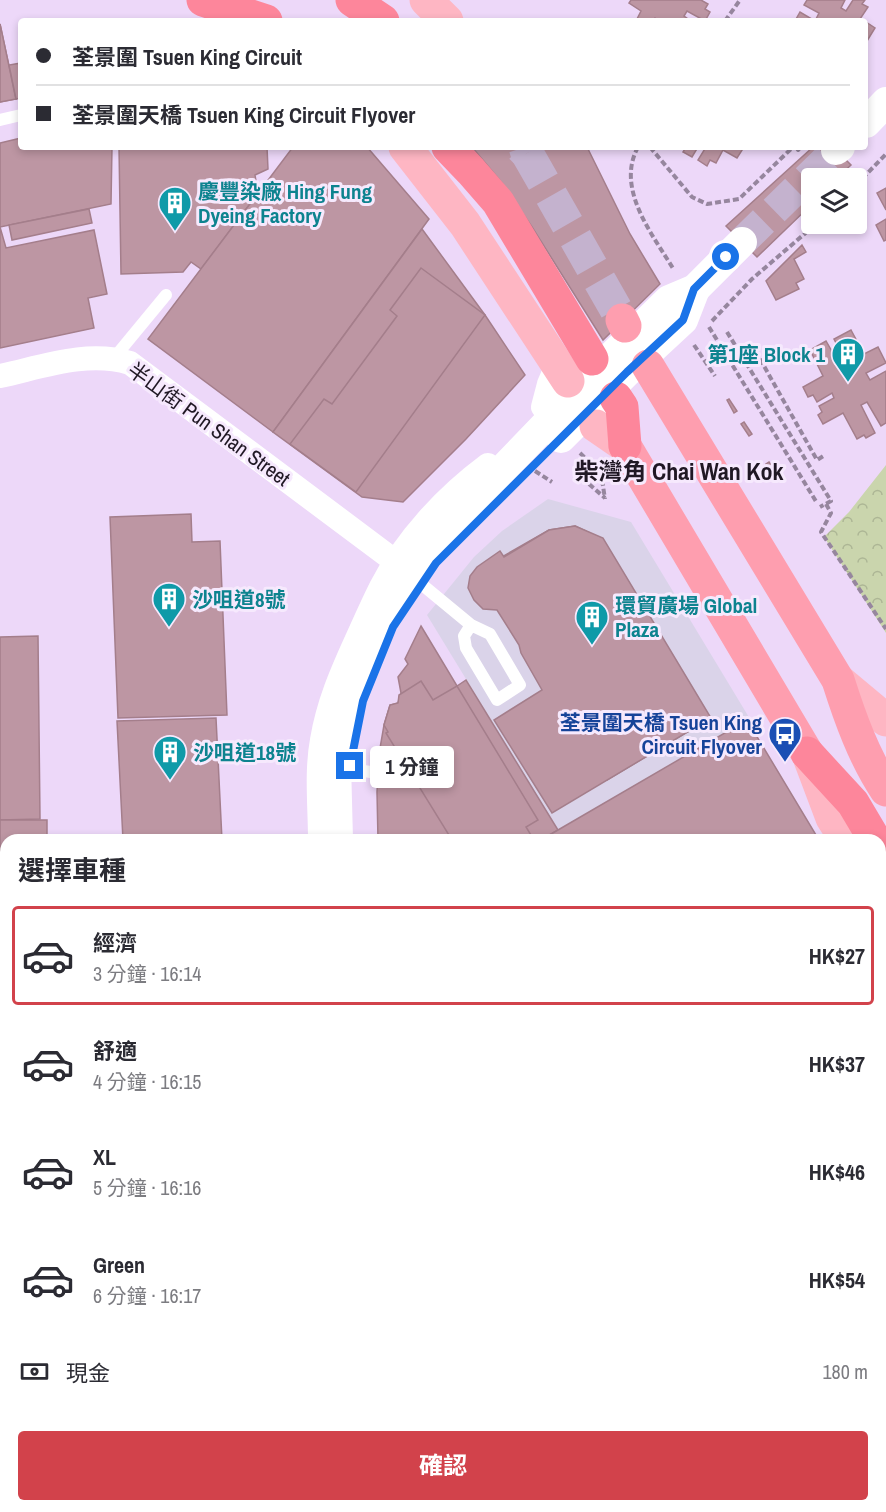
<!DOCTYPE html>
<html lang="zh-TW">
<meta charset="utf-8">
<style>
body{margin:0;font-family:"Archivo Narrow","Noto Sans TC",sans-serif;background:#f7f7f7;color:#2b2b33;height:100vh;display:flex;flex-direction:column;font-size:22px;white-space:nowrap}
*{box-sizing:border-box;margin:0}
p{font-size:20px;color:#7c7c81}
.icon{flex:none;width:33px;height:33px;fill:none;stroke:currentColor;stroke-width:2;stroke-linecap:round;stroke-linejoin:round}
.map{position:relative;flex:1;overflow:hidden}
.panel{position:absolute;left:0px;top:834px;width:886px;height:678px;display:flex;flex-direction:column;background:#fff;border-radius:18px 18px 0 0;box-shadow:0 3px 9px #0003}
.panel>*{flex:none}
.top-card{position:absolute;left:18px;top:18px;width:850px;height:132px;border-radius:6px;box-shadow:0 3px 9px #0003;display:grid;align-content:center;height:132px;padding:0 18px;background:#fff}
.controls{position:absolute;left:801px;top:168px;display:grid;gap:12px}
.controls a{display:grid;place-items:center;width:66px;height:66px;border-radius:6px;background:#fff;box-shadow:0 3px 9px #0003;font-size:30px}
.end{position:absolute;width:27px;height:27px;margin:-14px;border:8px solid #1a73e8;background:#fff;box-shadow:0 0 0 3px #fff}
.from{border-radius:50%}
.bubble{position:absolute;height:42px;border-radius:6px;background:#fff;box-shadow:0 3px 9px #0003;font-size:20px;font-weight:700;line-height:42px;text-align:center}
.top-card b{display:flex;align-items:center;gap:21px;height:57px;font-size:22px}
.top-card b+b{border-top:2px solid #e1e1e2}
.top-card i{width:15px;height:15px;background:#2b2b33}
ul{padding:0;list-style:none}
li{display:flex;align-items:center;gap:18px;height:99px;margin:0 12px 9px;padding:0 6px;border:3px solid transparent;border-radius:6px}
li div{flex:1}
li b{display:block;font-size:22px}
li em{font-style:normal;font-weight:700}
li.selected{border-color:#d2424b}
li>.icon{width:54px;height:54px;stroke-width:1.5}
h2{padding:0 18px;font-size:27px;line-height:72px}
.pay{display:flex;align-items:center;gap:15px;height:66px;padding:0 18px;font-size:22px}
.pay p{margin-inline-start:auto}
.action{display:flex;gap:12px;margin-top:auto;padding:12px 18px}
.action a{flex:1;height:69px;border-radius:6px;background:#d2424b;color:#fff;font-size:24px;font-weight:700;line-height:69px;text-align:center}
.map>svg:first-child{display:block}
.commercial{fill:#dad3e9}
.forest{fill:url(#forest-crowns)}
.building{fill:#bd96a3;stroke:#a47e8b;stroke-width:1.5}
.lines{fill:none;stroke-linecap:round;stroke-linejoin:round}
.tertiary-tunnel{stroke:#c4b2ce;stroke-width:30;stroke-dasharray:30 15;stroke-linecap:butt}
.primary-tunnel{stroke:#c4b2ce;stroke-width:33;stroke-dasharray:33 16;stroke-linecap:butt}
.trunk-tunnel{stroke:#c4b2ce;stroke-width:33;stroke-dasharray:33 16;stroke-linecap:butt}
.motorway-tunnel{stroke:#c4b2ce;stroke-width:33;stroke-dasharray:33 16;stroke-linecap:butt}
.path{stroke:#96869e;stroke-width:4;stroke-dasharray:6 3;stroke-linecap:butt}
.service{stroke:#fff;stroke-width:12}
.minor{stroke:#fff;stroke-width:24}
.tertiary{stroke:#fff;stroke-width:30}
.primary{stroke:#feb6c3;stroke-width:33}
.trunk{stroke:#fe9eaf;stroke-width:33}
.motorway{stroke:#fd869b;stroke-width:33}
.route{stroke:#1a73e8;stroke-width:8}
.labels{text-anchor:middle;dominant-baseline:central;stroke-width:6;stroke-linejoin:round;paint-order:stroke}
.culture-label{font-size:21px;font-weight:bold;fill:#0d838f;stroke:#f6e9fd;text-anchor:start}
.street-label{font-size:21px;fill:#201824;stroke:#f6e9fd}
.transit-label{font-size:21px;font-weight:bold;fill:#164399;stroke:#f6e9fd;text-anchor:end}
.quarter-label{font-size:24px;font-weight:bold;fill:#201824;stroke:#f6e9fd}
</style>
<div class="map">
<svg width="886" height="1512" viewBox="0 0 886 1512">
<defs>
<pattern id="forest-crowns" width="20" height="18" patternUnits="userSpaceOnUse" patternTransform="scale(1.5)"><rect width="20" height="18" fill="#cad5ad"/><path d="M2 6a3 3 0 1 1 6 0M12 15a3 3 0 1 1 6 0" fill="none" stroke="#adb695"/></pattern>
</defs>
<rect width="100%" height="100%" fill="#edd8f9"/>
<!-- commercial -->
<path class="commercial" d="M548,499L631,522L750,719L558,830L427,615L474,557L502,531Z"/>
<!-- forest -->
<path class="forest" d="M886,465V633L824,537L849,512Z"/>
<!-- building -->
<g class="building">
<path d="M631,0H701L708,4L705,9L710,12L705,21L687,11L684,16L691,21H659L655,18L653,21H636L641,11L629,3Z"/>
<path d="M807,0H845L841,8L846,11L853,0H865L862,4L868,7L860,19L863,21H795L800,12L815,21L819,13L804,5Z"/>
<path d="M866,22L875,28L867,41L866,40Z"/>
<path d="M0,24L16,99L0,102Z"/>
<path d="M0,24L16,99L0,102Z"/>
<path d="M21,63V98L16,99L9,65Z"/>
<path d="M21,138V147H112L111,204L0,227V143Z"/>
<path d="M119,147H267L268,169L255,175L258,193L201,269L191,262L183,272L121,274Z"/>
<path d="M293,147H367L429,219L273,432L148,339Z"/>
<path d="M472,147H587L630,234L660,284L603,340L532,227L502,183Z"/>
<path d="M686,147H698L692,157L683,152Z"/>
<path d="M706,147H744L737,158L723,150L716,163L710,160L707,166L698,160Z"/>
<path d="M813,147H833L851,165L837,178H812V204L757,257L726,226Z"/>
<path d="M886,188V210L877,193Z"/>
<path d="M89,209L92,223L12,240L9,225Z"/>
<path d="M886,219V240L884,241L876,225Z"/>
<path d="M0,227L6,248L94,230L107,294L88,298L94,328L0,348Z"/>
<path d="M422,229L485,315L525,375L466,439L403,502L362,497L273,432Z"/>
<path d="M802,245L806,252L794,259L804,279L796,283L799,289L776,300L766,281Z"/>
<path d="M421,268L485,315L356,492L290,444L324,399L332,404L397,316L390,310Z"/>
<path d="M851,330L864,354L878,347L886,363L866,373L870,380L886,371V423L881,426L867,402L861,405L875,433L866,438L864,435L857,439L843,413L823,424L818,415L822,412L819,406L834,398L832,393L817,402L813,395L808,397L803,387L823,376L810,350L826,341L841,367L847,364L834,339Z"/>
<path d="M729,399L737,411L734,413L727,400Z"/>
<path d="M744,422L752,434L749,436L741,424Z"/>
<path d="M769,462L777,474L774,476L766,464Z"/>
<path d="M191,514L192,542L220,541L227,715L118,718L110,517Z"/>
<path d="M575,526L590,533L598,545L704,722L607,780L479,570L549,530Z"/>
<path d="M575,526L603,538L711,718L552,813L494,720L542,690L521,653L519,645L497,610L483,609L474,600L468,588L470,576L477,567L500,551L504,557L549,530Z"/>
<path d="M421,626L457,686L466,680L558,830L541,840H378L377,792L379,754L384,725L390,705L398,703L401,693L398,677L408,664L405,659Z"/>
<path d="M38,636L40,819L0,820V637Z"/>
<path d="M421,681L433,700L457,686L538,820L526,827L534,840H452L386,733L388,732L384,725L390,705L398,703L399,695Z"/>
<path d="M216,718L222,840H123L117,721Z"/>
<path d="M747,720L819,840H541L558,830Z"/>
<path d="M0,820H47V840H6V929L0,930Z"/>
<path d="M6,929V1039H0V930Z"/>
<path d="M880,943L886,952V974L880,977Z"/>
<path d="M886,974V1231L880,1221V977Z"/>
<rect x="0" y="1051" width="6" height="93"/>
<rect x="0" y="1149" width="6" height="108"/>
<path d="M880,1221L886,1231V1270L880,1273Z"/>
<rect x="0" y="1257" width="6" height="105"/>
<path d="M880,1308L886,1317V1433L880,1436Z"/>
<rect x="0" y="1366" width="6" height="109"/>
<path d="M0,1475H6V1506H50V1512H0Z"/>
<rect x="82" y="1506" width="216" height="6"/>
<rect x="190" y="1506" width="108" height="6"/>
<path d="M386,1506H537V1512H387Z"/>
</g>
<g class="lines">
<!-- tertiary-tunnel -->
<path class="tertiary-tunnel" d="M742,242L836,150"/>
<!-- primary-tunnel -->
<path class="primary-tunnel" d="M525,147L527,153"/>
<!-- trunk-tunnel -->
<path class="trunk-tunnel" d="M527,153L622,320"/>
<!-- motorway-tunnel -->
<path class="motorway-tunnel" d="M521,147L527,153"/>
<!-- path -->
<g class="path">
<path d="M725,21L740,0"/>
<path d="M638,147C615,189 653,235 674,270"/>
<path d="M650,147L692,197L707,204L739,199L793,147"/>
<path d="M796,147L798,150L801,147"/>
<path d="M856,185L886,154"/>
<path d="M712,321L752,279L816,224"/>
<path d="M709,327L817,503"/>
<path d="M727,332L831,501L820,507"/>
<path d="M694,345L715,376"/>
<path d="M744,359L750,355L760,359L817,460L825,455"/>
<path d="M580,453L601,473L605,499"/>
<path d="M535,471L552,482"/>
<path d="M589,484L605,498"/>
<path d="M826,504L831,513L821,532L886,629"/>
<path d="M880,1290L886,1287"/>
</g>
<!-- service -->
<g class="service">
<path d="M0,120L21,115"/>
<path d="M114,358L166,295"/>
<path d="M408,573L471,625L490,634L520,685L497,700L466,648L464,636L471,625"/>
<path d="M335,767L378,773"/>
<path d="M880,1447L886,1444"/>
</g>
<!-- minor -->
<g class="minor">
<path d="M0,376C42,367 87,350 130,363L396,562"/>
<path d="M543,407L549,384L558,363"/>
<path d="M320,840C320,807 316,772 322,740C328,704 341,674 356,641C364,623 372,605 381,587C405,540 445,497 488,465"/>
<path d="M776,1506L779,1512"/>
</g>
<!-- tertiary -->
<g class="tertiary">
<path d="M866,123L886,102"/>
<path d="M836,150L840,147"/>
<path d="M561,438L627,372L683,320L695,289"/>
<path d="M338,840L336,763L348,701L380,618L423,552L613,355L669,300L695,289L742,242"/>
<path d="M332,1506V1512"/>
<path d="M365,1506V1512"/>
</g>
<!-- primary -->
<g class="primary">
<path d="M426,0L447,21"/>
<path d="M405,147L465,224L568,381"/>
<path d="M596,426L625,446"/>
<path d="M838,680L886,720"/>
<path d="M809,757L832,818L846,840"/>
<path d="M880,899L886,908"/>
</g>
<!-- trunk -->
<g class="trunk">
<path d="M622,320L625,326"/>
<path d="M648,366L838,680C850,718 864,757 886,790"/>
<path d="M625,446L807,753"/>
</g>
<!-- motorway -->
<g class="motorway">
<path d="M203,0L266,21"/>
<path d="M352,0L383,21"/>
<path d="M448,147L471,171L498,202L592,359"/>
<path d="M616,398L622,407L625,446"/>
<path d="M807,753L853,803L875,840"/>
</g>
</g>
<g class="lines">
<!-- route -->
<path class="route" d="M350,766L363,701L393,627L436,563L627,372L683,320L694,289L726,257"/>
</g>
<!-- icons -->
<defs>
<g id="building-pin" transform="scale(1.725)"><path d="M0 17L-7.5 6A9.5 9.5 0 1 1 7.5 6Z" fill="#0f9aa8" stroke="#f6e9fd"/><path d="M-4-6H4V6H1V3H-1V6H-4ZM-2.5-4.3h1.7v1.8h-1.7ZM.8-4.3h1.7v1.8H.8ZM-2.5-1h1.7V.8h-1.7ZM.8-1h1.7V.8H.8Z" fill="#fff"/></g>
<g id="bus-pin" transform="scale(1.725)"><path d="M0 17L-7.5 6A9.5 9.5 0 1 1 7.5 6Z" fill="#1a4fb4" stroke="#f6e9fd"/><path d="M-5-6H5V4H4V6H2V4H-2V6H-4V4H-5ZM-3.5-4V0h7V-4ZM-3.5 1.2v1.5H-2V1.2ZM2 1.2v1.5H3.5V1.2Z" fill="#fff"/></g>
</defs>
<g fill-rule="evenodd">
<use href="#building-pin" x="175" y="203"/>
<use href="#building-pin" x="848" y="354"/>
<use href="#building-pin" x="169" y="599"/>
<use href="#building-pin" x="592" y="617"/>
<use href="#bus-pin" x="785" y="734"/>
<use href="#building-pin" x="170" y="752"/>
</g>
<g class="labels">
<!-- culture labels -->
<g class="culture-label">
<text x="198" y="191">慶豐染廠 Hing Fung<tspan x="198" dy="24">Dyeing Factory</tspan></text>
<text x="825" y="354" text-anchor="end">第1座 Block 1</text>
<text x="192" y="599">沙咀道8號</text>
<text x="615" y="605">環貿廣場 Global<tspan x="615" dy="24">Plaza</tspan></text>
<text x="193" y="752">沙咀道18號</text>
</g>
<!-- street labels -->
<g class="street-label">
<text transform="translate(209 424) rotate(36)">半山街 Pun Shan Street</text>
</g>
<!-- transit labels -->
<g class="transit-label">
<text x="762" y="722">荃景圍天橋 Tsuen King<tspan x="762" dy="24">Circuit Flyover</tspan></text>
</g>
<!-- quarter labels -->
<g class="quarter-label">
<text x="679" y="471">柴灣角 Chai Wan Kok</text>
</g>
</g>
</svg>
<div class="controls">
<a><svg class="icon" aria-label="layers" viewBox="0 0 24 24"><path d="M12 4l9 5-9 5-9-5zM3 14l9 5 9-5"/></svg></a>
</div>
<i class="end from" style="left:726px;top:257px"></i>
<i class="end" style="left:350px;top:766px"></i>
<div class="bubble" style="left:370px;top:746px;width:84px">1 分鐘</div>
<div class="top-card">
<b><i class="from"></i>荃景圍 Tsuen King Circuit</b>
<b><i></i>荃景圍天橋 Tsuen King Circuit Flyover</b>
</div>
<section class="panel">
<h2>選擇車種</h2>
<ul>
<li class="selected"><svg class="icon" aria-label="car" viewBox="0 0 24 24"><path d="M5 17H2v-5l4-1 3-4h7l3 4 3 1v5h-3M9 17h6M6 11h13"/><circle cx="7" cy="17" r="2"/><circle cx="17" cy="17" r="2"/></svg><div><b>經濟</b><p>3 分鐘 · 16:14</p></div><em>HK$27</em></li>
<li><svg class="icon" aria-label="car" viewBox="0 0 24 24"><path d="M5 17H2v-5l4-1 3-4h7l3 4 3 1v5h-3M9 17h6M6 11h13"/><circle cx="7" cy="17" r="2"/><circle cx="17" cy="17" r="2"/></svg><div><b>舒適</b><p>4 分鐘 · 16:15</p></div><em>HK$37</em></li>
<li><svg class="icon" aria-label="car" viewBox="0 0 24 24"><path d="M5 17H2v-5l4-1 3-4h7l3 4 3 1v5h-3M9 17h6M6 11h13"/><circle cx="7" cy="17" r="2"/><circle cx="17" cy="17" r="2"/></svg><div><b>XL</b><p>5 分鐘 · 16:16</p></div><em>HK$46</em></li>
<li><svg class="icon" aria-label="car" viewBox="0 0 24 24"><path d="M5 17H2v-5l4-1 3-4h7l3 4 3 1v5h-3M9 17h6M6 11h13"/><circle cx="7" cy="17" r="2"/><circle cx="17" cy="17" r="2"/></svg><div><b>Green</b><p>6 分鐘 · 16:17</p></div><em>HK$54</em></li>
</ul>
<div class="pay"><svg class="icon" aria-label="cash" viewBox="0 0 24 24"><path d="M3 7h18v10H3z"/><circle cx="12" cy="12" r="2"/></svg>現金<p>180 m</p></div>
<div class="action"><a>確認</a></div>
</section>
</div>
